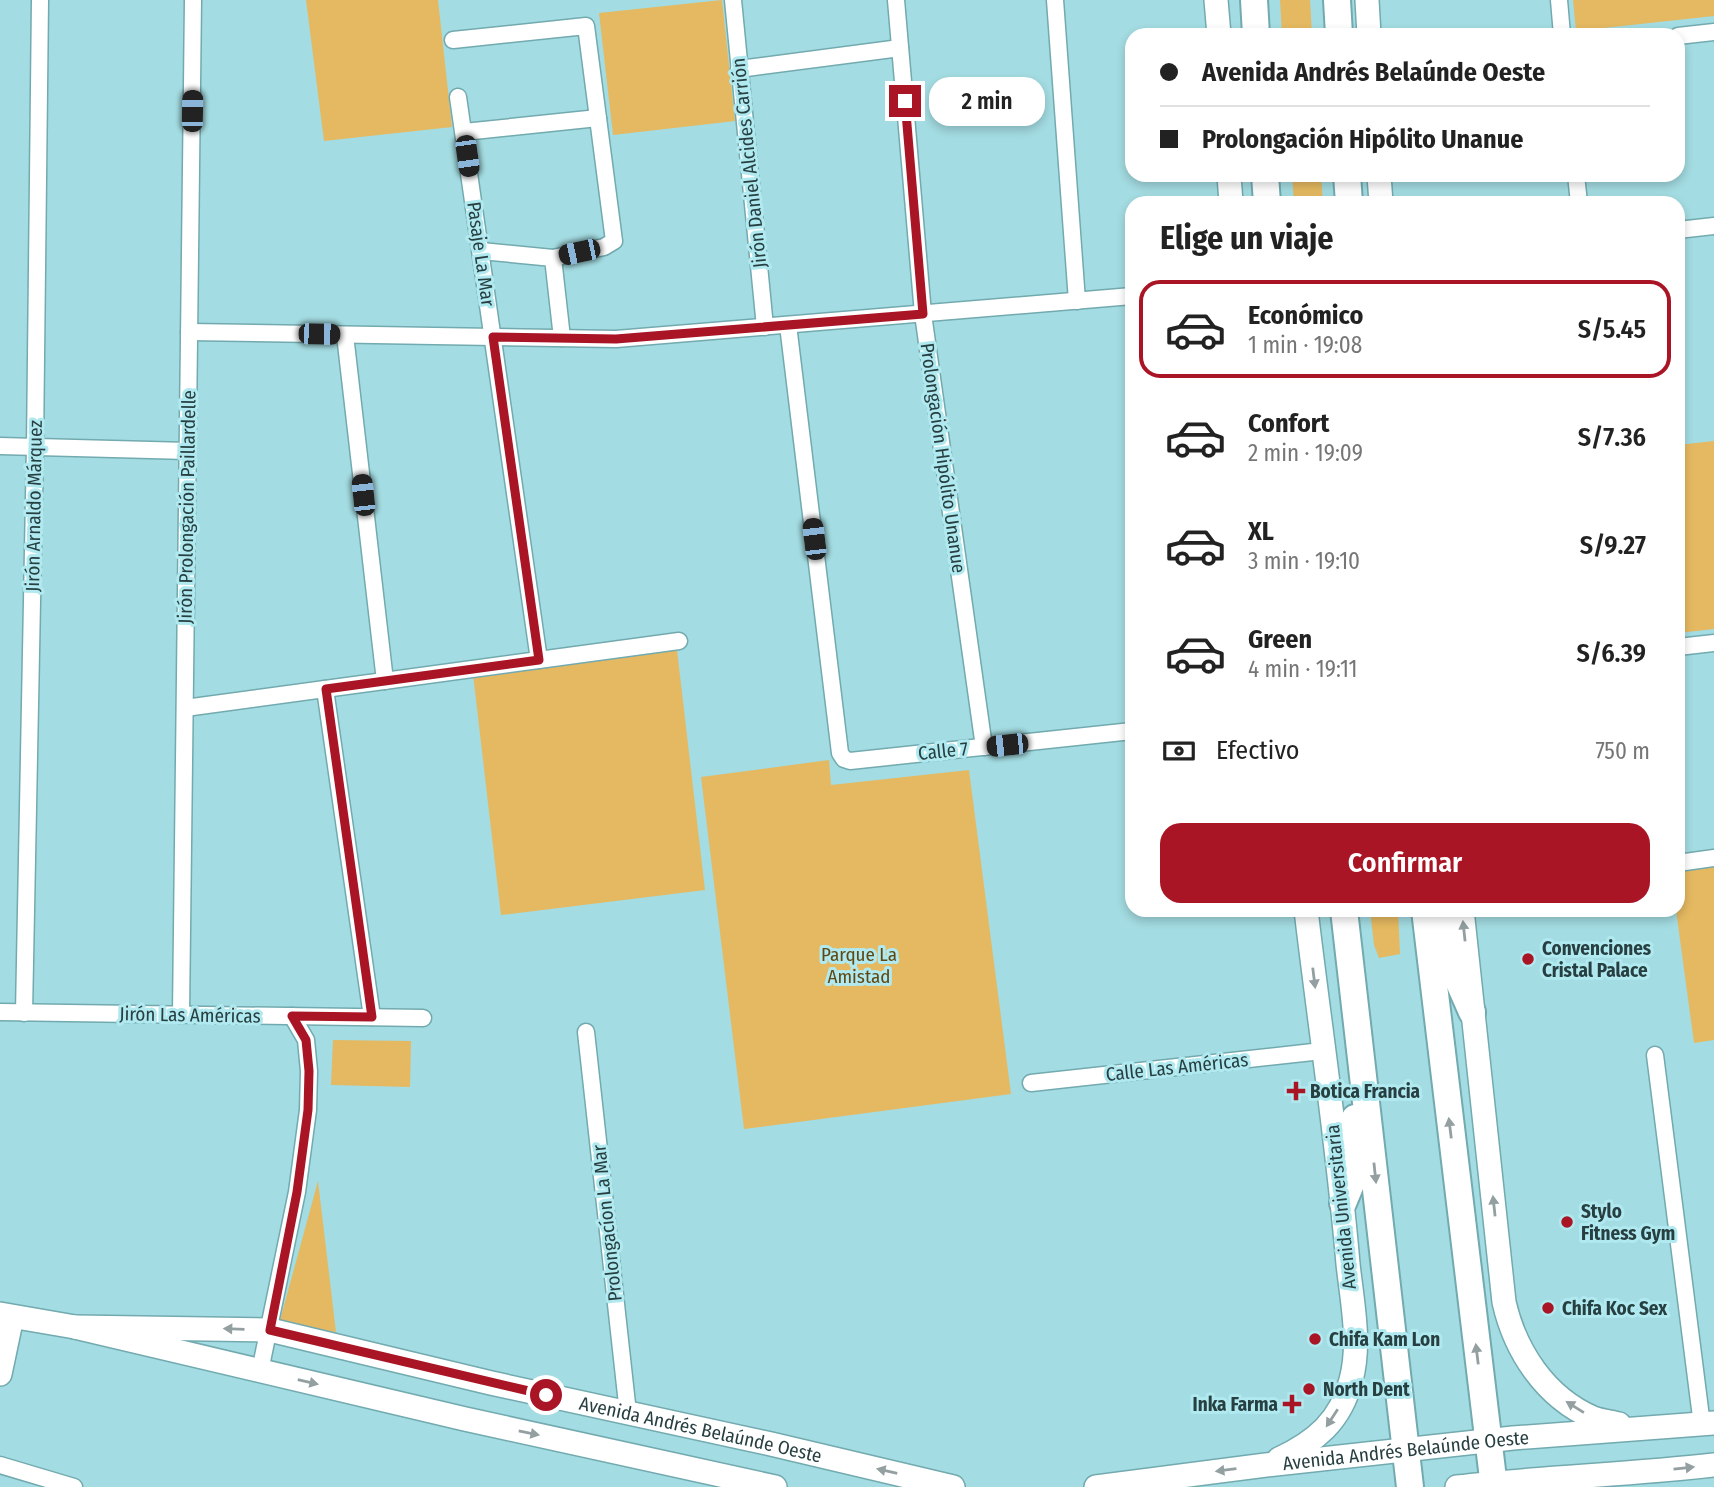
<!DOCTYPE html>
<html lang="es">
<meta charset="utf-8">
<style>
body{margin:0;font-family:"Fira Sans Condensed",sans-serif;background:#f2f2f2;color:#222;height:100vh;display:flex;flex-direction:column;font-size:26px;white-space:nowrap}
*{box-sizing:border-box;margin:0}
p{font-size:23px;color:#767676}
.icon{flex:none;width:38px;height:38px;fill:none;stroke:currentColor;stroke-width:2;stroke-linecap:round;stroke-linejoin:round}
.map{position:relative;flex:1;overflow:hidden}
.drawer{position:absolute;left:1125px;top:196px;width:560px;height:721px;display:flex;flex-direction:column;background:#fff;border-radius:21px;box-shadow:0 4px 10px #0003}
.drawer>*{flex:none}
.banner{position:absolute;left:1125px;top:28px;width:560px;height:154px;border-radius:21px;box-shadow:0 4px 10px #0003;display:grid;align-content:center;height:154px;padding:0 35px;background:#fff}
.end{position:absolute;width:32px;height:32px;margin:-16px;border:9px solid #aa1526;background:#fff;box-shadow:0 0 0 4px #fff}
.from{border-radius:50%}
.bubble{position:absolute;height:49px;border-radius:21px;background:#fff;box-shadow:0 4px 10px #0003;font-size:23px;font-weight:600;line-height:49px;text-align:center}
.car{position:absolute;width:21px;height:42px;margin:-21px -10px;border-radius:9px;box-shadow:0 0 5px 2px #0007;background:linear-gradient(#222 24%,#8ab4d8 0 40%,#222 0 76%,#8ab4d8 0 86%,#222 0)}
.banner b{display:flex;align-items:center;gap:24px;height:66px;font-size:26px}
.banner b+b{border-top:2px solid #e0e0e0}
.banner i{width:18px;height:18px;background:#222}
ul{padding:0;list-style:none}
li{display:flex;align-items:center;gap:21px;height:98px;margin:0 14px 10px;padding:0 21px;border:4px solid transparent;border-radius:21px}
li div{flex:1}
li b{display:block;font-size:26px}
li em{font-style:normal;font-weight:600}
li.on{border-color:#aa1526}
li>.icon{width:63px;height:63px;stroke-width:1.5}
h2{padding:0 35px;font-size:32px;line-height:84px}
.pay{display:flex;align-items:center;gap:18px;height:77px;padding:0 35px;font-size:26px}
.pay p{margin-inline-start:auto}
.primary-button{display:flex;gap:14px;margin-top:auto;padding:14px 35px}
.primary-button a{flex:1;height:80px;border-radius:21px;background:#aa1526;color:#fff;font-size:28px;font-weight:600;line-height:80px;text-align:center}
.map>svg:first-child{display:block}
.green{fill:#e5b961}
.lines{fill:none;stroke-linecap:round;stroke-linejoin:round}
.street-casing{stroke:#72aaaf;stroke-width:19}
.secondary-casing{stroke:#72aaaf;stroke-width:26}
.primary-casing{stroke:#72aaaf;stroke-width:30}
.street{stroke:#fff;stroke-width:16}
.secondary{stroke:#fff;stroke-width:23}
.primary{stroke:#fff;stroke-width:26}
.oneway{fill:#939fa0}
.route{stroke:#aa1526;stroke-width:9}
.poi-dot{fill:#aa1526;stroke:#b0e9ef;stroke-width:2.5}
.labels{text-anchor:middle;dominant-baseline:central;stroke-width:6;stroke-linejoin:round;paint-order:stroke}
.street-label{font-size:19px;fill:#273f41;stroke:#b0e9ef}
.poi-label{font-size:19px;font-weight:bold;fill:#273f41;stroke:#b0e9ef;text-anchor:start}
.park-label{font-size:19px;fill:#604812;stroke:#b0e9ef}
</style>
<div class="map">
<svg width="1714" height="1487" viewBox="0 0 1714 1487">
<rect width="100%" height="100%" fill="#a3dce2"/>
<!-- green -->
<g class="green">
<path d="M306,0H438L452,127L324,141Z"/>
<path d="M722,0L735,121L613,135L599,13Z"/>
<path d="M1280,0H1310L1312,35H1282Z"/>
<path d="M1573,0H1714V16L1576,31Z"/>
<path d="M1292,175H1321L1323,203H1294Z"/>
<path d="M1714,441V629L1678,633V445Z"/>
<path d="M677,650L705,890L501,915L473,674Z"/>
<path d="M829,760L831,785L969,770L1011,1094L744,1129L701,777Z"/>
<path d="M1714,863V1040L1694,1043L1676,910H1678V868Z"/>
<path d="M1370,910H1398L1400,954L1379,958L1374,945Z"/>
<path d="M333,1040L411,1041L410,1087L331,1085Z"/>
<path d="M318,1181L336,1332L279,1324Z"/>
</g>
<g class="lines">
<!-- street casing -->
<g class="street-casing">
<g id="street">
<path d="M733,0L765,327"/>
<path d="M896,0L923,314L984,747"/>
<path d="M1055,0L1077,301"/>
<path d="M1559,0L1562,35"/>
<path d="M1678,36L1714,32"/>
<path d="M453,40L586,26L614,241L604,247L553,258"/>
<path d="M739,69L900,48"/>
<path d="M458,97L539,660"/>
<path d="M464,132L598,118"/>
<path d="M1576,175L1579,203"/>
<path d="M1678,230L1714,226"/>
<path d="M481,251L553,258L562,338"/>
<path d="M788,325L840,753L844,759L850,761L1132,731"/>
<path d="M189,332L616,339L1132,296"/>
<path d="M345,335L385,681"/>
<path d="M0,446L188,451"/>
<path d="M1678,647L1714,643"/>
<path d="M325,689L372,1017"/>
<path d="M185,708L679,641"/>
<path d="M1678,863L1714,858"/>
<path d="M0,1012L423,1018"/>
<path d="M24,1013L35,447L40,0"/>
<path d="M181,1015L193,0"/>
<path d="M586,1032L628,1413"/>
<path d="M1655,1055L1702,1425"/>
<path d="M1031,1083L1322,1051"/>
<path d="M260,1371L297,1192L308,1110L309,1071L306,1040L292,1016"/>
<path d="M0,1465L74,1487"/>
</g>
</g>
<!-- secondary casing -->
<g class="secondary-casing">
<g id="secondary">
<path d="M1216,0L1219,35"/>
<path d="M1367,0L1369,35"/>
<path d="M1229,175L1231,203"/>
<path d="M1379,175L1381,203"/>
<path d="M1462,910L1504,1302C1515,1351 1545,1397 1593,1418C1601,1421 1611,1422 1619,1424"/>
<path d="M0,1314L75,1327L465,1419L775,1487"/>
<path id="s1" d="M75,1327L270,1330L491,1383L771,1444L953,1487"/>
<path d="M0,1374L12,1317"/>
<path d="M1279,1459C1315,1442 1341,1421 1351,1380C1361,1343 1352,1301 1348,1264C1338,1145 1320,1028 1306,910"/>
<path id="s2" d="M1096,1487L1266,1465L1513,1438L1714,1423"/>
<path d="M1457,1487C1542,1477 1628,1475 1714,1465"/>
</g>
</g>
<!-- primary casing -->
<g class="primary-casing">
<g id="primary">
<path d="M1254,0L1256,35"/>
<path d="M1337,0L1339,35"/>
<path d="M1265,175L1267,203"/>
<path d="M1347,175L1349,203"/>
<path d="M1344,910L1410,1487"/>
<path d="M1425,910L1494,1487"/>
<path d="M1441,910L1453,969L1472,1012"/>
<path d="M1343,1203L1353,1179L1355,1118"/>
</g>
</g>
<!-- street -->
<use href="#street" class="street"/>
<!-- secondary -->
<use href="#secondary" class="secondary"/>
<!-- primary -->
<use href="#primary" class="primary"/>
</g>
<!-- one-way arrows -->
<defs><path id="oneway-solid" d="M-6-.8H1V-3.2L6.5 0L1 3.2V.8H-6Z" transform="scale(1.75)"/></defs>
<g class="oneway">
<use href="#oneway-solid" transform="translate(1464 931) rotate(-96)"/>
<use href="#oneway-solid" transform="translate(1314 978) rotate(83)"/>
<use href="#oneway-solid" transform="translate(1450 1128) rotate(-97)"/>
<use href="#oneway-solid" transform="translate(1375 1173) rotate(84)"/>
<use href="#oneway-solid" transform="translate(1494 1206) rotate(-96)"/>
<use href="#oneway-solid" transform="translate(234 1329) rotate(-178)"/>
<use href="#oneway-solid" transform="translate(1477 1354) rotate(-97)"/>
<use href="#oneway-solid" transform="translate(308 1382) rotate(13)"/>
<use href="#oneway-solid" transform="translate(1575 1407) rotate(-148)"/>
<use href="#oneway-solid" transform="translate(1332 1418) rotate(123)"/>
<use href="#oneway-solid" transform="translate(529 1433) rotate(12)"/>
<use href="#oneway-solid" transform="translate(1684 1468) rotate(-6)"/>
<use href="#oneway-solid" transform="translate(1226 1470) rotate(173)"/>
<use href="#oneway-solid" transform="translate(887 1471) rotate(-167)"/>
</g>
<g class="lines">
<!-- route -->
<path class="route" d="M546,1395L270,1330L297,1192L308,1110L309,1071L306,1040L292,1016L372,1017L326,689L539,660L493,337L616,339L923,314L905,101"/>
</g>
<!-- markers -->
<g class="poi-dot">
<circle cx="1528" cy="959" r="7"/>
<path d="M1292.5 1080.5h7v7h7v7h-7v7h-7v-7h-7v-7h7z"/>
<circle cx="1567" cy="1222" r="7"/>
<circle cx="1548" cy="1308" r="7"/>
<circle cx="1315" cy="1339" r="7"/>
<circle cx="1309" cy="1389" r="7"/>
<path d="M1288.5 1393.5h7v7h7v7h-7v7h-7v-7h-7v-7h7z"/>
</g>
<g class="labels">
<!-- street labels -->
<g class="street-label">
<text transform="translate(749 163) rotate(-96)">Jirón Daniel Alcides Carrión</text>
<text transform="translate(481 254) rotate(82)">Pasaje La Mar</text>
<text transform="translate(943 458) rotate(82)">Prolongación Hipólito Unanue</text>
<text transform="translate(34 506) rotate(-89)">Jirón Arnaldo Márquez</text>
<text transform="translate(187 507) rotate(-89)">Jirón Prolongación Paillardelle</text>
<text transform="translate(943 751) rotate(-6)">Calle 7</text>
<text transform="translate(190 1015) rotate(1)">Jirón Las Américas</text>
<text transform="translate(1177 1067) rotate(-6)">Calle Las Américas</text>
<text transform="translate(1341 1207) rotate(-96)">Avenida Universitaria</text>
<text transform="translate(607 1223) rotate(-96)">Prolongacíon La Mar</text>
<text stroke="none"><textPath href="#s1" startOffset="637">Avenida Andrés Belaúnde Oeste</textPath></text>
<text stroke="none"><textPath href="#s2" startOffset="312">Avenida Andrés Belaúnde Oeste</textPath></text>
</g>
<!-- poi labels -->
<g class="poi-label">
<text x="1542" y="948">Convenciones<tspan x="1542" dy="22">Cristal Palace</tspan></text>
<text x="1310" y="1091">Botica Francia</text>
<text x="1581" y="1211">Stylo<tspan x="1581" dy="22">Fitness Gym</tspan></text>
<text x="1562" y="1308">Chifa Koc Sex</text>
<text x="1329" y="1339">Chifa Kam Lon</text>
<text x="1323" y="1389">North Dent</text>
<text x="1278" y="1404" text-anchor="end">Inka Farma</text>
</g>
<!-- park labels -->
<g class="park-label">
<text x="859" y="954">Parque La<tspan x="859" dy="22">Amistad</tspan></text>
</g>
</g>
</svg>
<i class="end from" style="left:546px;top:1395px"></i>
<i class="end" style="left:905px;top:101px"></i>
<div class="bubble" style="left:929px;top:77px;width:116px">2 min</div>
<i class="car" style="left:192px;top:111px;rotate:1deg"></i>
<i class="car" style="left:467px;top:156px;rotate:172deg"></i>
<i class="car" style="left:579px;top:252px;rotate:258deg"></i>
<i class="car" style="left:319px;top:334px;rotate:91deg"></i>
<i class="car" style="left:363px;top:495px;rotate:354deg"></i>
<i class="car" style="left:814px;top:539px;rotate:353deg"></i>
<i class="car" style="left:1007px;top:745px;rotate:264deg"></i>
<div class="banner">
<b><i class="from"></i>Avenida Andrés Belaúnde Oeste</b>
<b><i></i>Prolongación Hipólito Unanue</b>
</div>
<section class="drawer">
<h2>Elige un viaje</h2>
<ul>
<li class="on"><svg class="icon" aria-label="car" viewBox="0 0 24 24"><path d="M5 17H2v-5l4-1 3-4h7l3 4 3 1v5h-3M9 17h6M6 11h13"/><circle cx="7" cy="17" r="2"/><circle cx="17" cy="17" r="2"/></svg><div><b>Económico</b><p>1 min · 19:08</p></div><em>S/5.45</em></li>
<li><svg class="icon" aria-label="car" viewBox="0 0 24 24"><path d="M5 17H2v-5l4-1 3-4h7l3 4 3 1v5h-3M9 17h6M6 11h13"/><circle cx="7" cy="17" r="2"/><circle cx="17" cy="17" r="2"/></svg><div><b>Confort</b><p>2 min · 19:09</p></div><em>S/7.36</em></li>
<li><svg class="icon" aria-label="car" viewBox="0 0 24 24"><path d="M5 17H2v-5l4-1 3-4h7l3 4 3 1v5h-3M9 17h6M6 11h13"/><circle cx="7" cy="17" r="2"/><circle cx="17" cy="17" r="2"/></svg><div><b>XL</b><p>3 min · 19:10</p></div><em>S/9.27</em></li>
<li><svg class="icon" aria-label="car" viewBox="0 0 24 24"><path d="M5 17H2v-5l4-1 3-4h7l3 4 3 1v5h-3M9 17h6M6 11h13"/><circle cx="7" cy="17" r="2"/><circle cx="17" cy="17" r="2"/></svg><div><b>Green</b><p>4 min · 19:11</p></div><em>S/6.39</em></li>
</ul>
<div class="pay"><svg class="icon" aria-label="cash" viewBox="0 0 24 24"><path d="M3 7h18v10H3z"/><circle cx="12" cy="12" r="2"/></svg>Efectivo<p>750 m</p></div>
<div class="primary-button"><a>Confirmar</a></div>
</section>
</div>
